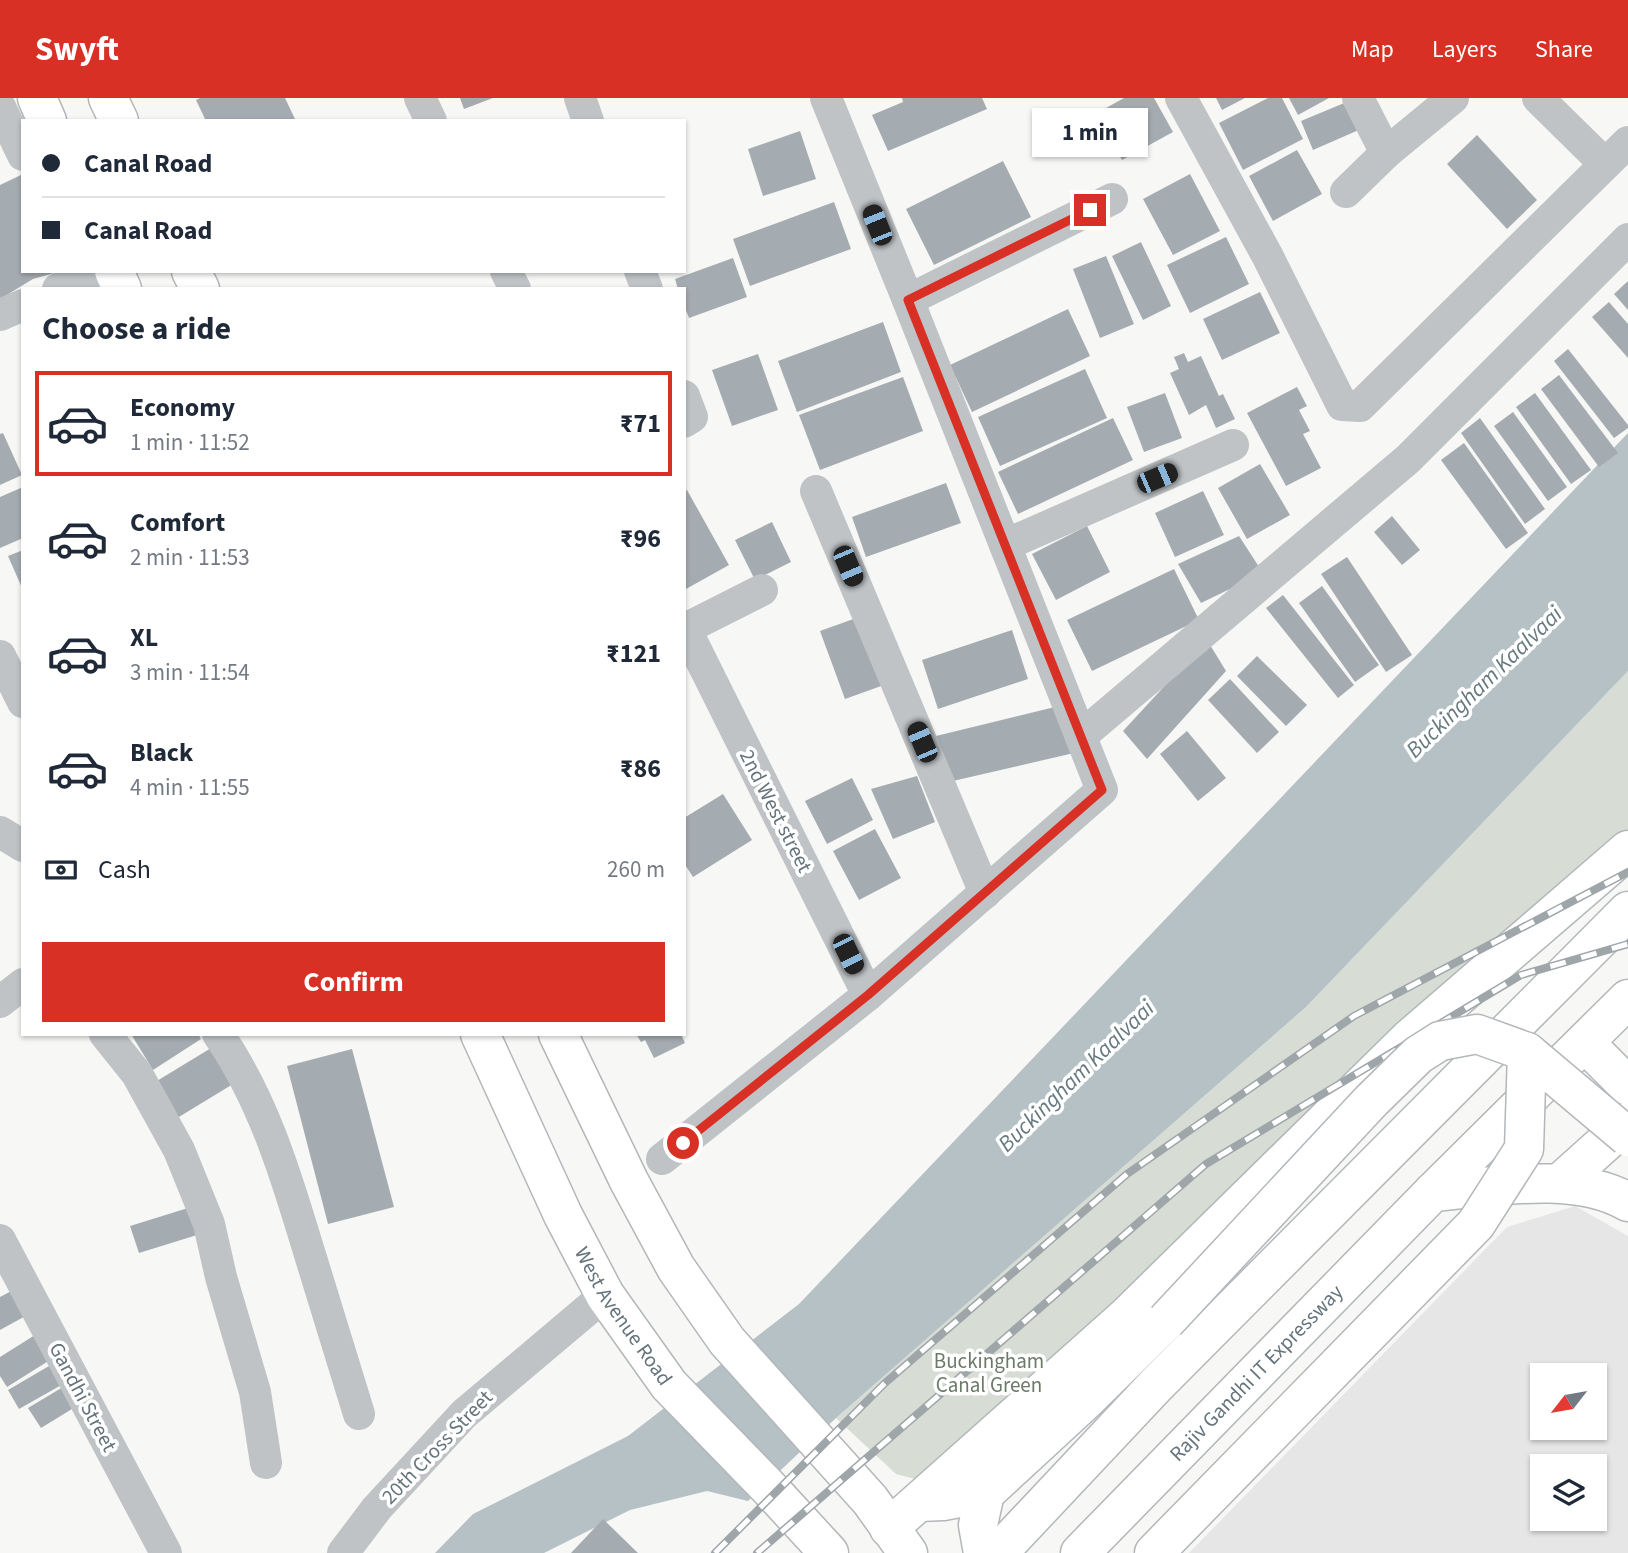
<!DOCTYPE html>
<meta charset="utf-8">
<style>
body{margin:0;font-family:"Source Sans 3",sans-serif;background:#f6f6f7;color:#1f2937;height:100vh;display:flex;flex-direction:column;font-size:26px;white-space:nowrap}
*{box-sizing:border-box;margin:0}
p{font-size:23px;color:#747a83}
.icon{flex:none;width:38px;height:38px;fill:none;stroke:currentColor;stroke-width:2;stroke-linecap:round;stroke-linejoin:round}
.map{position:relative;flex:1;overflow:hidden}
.panel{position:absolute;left:21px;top:189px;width:665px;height:749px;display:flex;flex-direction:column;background:#fff;border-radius:0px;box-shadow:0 2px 5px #0004}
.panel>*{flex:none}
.top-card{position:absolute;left:21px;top:21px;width:665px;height:154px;border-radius:0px;box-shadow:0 2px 5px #0004;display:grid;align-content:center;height:154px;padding:0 21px;background:#fff}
.needle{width:46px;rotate:239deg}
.fabs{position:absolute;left:1530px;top:1265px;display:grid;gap:14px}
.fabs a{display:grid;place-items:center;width:77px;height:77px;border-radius:0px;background:#fff;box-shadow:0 2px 5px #0004;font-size:35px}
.end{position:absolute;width:32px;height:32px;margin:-16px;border:9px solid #d93025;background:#fff;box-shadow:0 0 0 4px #fff}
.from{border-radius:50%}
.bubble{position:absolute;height:49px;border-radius:0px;background:#fff;box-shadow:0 2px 5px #0004;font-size:23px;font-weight:700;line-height:49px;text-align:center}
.car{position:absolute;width:21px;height:42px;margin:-21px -10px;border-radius:9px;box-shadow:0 0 5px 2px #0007;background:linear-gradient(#222 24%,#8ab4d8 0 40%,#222 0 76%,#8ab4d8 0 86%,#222 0)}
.top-card b{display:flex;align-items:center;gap:24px;height:66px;font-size:26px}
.top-card b+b{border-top:2px solid #e0e1e3}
.top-card i{width:18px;height:18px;background:#1f2937}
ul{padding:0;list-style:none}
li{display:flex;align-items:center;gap:21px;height:105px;margin:0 14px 10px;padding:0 7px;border:4px solid transparent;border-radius:0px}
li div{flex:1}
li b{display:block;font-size:26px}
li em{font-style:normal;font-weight:700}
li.selected{border-color:#d93025}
li>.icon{width:63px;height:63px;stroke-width:1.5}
h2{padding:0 21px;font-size:32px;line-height:84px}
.pay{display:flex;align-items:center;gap:18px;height:77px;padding:0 21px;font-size:26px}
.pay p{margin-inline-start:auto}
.cta{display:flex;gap:14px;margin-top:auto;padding:14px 21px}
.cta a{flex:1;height:80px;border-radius:0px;background:#d93025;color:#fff;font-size:28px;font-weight:700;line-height:80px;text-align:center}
header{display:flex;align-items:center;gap:42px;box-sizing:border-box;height:98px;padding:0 35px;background:#d93025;color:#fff}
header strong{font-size:33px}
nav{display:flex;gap:38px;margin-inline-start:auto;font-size:24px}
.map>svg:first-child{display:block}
.built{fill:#e5e6e5;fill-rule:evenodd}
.green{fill:#d7dcd5}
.water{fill:#b6c1c5}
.building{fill:#a5acb1}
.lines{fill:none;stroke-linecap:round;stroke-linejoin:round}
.secondary-casing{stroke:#b2b7ba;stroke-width:41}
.primary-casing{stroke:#b3b7ba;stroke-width:41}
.street{stroke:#bfc3c6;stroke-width:32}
.secondary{stroke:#fff;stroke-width:38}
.primary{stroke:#fff;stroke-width:38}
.rail-casing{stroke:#9fa6aa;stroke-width:8}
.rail{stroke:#fff;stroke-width:5;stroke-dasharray:16;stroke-linecap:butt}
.primary-bridge-casing{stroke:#b3b7ba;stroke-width:41;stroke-linecap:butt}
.primary-bridge{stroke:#fff;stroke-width:38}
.route{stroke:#d93025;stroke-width:9}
.labels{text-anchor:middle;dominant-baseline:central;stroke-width:7;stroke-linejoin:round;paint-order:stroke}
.street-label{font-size:21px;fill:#66747c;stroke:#fff}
.park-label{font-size:21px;fill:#6c7a68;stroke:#fff}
.water-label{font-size:23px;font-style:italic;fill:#66797e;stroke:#fff}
</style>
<header>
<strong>Swyft</strong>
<nav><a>Map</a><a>Layers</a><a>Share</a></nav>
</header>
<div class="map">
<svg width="1628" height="1455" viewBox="0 0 1628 1455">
<rect width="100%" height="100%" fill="#f7f7f5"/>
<!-- built -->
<path class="built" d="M1575,1108L1628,1138V1455H1189L1507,1129ZM1542,1278H1594V1330H1542ZM1542,1368H1594V1421H1542Z"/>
<!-- green -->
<path class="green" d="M1628,573V740L923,1383L896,1376L836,1320L1306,909Z"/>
<!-- water -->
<path class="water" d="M1628,335V573L1306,909L836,1320L748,1403L707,1393L630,1412L544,1455H435L473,1416L628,1338L799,1206Z"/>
<!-- building -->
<g class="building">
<path d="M200,0H285L296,23H206L196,2Z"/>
<path d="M460,0H493L464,11Z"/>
<path d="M902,0H982L987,11L888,53L872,17L903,4Z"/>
<path d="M1124,0H1154L1173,34L1122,62L1097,15Z"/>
<path d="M1216,0H1245L1222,12Z"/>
<path d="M1268,0H1282L1303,41L1243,72L1219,25Z"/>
<path d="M1289,0H1329L1298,17Z"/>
<path d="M1349,3L1361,31L1313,52L1301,23Z"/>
<path d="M800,33L816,81L763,98L748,51Z"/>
<path d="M1477,37L1537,102L1507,131L1447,66Z"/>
<path d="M1297,52L1322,96L1273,123L1249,78Z"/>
<path d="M1003,63L1031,119L934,167L906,111Z"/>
<path d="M23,76V173L58,174L33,181L0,201V87Z"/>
<path d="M1190,76L1220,133L1173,157L1143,101Z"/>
<path d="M834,104L851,151L750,188L733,141Z"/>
<path d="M1226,139L1249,186L1190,215L1167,167Z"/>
<path d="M1141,144L1171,208L1143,222L1112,158Z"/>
<path d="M1106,158L1134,226L1100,240L1073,171Z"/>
<path d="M733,160L747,199L689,220L684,207V191H678L675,181Z"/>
<path d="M1628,183V212L1614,196Z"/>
<path d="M1260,194L1280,235L1222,262L1203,221Z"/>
<path d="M1609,204L1628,226V260L1592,219Z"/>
<path d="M1068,211L1090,258L972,314L950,267Z"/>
<path d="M883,224L901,274L797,314L778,263Z"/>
<path d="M1568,251L1628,327V330L1614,340L1554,263Z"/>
<path d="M1184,255L1188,264L1201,258L1219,298L1223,296L1235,321L1216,330L1206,307L1189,317L1170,275L1179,271L1174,259Z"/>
<path d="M758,256L778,312L732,328L712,272Z"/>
<path d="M1085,271L1107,320L1000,368L978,319Z"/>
<path d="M1559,277L1618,355L1599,369L1541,291Z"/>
<path d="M903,279L923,333L820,372L799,317Z"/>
<path d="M1297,289L1307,308L1299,312L1310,333L1303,336L1321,370L1286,388L1247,315Z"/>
<path d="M1165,295L1182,340L1144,354L1127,309Z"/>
<path d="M1535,295L1591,372L1571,386L1516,309Z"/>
<path d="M1513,314L1567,389L1548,403L1494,328Z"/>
<path d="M1113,320L1133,362L1018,416L998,374Z"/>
<path d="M1480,320L1545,411L1525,426L1461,335Z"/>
<path d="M3,335L22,377L0,387V336Z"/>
<path d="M1464,345L1528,435L1506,451L1441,362Z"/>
<path d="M1260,366L1290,417L1247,441L1218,390Z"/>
<path d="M946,385L961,425L866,459L852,419Z"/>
<path d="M23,389V440L0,450V399Z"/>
<path d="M687,392L729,467L686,491L684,488V394Z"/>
<path d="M1203,393L1224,437L1175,459L1155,415Z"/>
<path d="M1392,418L1420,452L1402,467L1374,434Z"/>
<path d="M772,424L791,464L755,482L735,442Z"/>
<path d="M1087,428L1110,474L1056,502L1032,456Z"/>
<path d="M1239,438L1263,475L1201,505L1178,466Z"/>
<path d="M23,452V492L8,458Z"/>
<path d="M1347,459L1412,557L1386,574L1321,476Z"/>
<path d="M1174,471L1199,522L1092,573L1067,522Z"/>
<path d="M1322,488L1379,567L1355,584L1299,505Z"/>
<path d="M1283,497L1354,587L1338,600L1266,510Z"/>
<path d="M859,519L884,587L845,601L820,533Z"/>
<path d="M1012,532L1028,581L938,611L922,562Z"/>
<path d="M1207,542L1226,573L1147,661L1123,633Z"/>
<path d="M1257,558L1307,607L1286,628L1237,578Z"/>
<path d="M1230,581L1279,634L1257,655L1208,602Z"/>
<path d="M1059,608L1074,655L953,683L936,638Z"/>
<path d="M1187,633L1226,680L1198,703L1160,656Z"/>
<path d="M917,678L935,724L893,741L871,691Z"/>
<path d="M852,680L873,722L827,746L805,703Z"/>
<path d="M723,696L752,742L693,779L684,765V720Z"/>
<path d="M875,731L901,780L859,802L833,753Z"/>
<path d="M131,936H198L201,941L153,972Z"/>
<path d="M636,936H681L685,945L654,960L645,942L641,944Z"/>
<path d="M216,947L238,983L169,1025L147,989Z"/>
<path d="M352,951L394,1109L328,1126L287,968Z"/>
<path d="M188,1110L197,1137L139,1155L130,1128Z"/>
<path d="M17,1190L31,1215L0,1232V1199Z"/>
<path d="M43,1232L58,1257L7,1289L0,1278V1259Z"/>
<path d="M61,1261L72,1281L19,1311L8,1292Z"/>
<path d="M73,1283L85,1303L41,1330L28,1310Z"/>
<path d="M603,1421L638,1455H571Z"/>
</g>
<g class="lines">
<!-- secondary casing -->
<g class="secondary-casing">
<g id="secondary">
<path d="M1585,945L1628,988"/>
<path d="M1560,1085L1628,1024"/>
<path d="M1433,1094C1493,1089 1574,1073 1628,1104"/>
<path d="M889,1430L1126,1219L1409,941L1628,752"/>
</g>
</g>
<!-- primary casing -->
<g class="primary-casing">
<g id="primary">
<path d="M37,0L47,23"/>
<path d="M108,0L119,23"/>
<path d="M114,173L122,191"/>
<path d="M191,173L200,191"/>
<path id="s1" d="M480,936L563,1117L605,1197L669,1287L771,1392L829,1455"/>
<path d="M558,936L629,1083L676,1170L727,1243L870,1402L908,1455"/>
<path d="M919,1404L943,1403L985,1395L1087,1301L1166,1223"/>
<path d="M983,1455L978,1427L985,1395"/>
<path d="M998,1455L1157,1286L1628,813"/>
<path id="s2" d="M1080,1455L1433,1094L1628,901"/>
<path d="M1154,1455L1339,1266"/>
</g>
</g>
<!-- street -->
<g class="street">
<path d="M420,0L431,23"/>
<path d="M580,0L588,23"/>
<path d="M1181,0L1268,159L1342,307L1360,308L1628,44"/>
<path d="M1358,0L1386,55"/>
<path d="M1538,0L1605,66"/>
<path d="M0,9L23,57"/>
<path d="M1346,94L1386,55L1453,0"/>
<path d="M506,173L515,191"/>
<path d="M640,173L647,191"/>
<path d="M58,191L97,173"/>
<path d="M908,202L1112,101"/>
<path d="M0,217L23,207"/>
<path d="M684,298L692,319L684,324"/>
<path d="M816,393L985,795"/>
<path d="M1005,447L1233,347"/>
<path d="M684,528L868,897"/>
<path d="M685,531L762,492"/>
<path d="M0,558L23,604"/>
<path d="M1081,638L1408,361L1628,141"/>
<path d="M0,734L23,748"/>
<path d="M0,904L23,886"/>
<path d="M105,936L137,976L179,1052L209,1126L221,1179L255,1294L266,1365"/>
<path d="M218,936C262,999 285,1074 307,1147C324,1203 342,1259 359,1316"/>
<path d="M662,1061L868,897L1102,692L908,202L826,0"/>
<path d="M0,1142L166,1455"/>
<path d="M343,1455L377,1410L464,1316L605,1197"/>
</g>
<!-- secondary -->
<use href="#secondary" class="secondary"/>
<!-- primary -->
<use href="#primary" class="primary"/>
<!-- rail casing -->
<g class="rail-casing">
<g id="rail">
<path d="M715,1455L885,1285L1127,1076L1354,918L1628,774"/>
<path d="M757,1455L1206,1066L1521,877L1628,846"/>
</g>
</g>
<!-- rail -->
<use href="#rail" class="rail"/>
<!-- primary-bridge casing -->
<g class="primary-bridge-casing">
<g id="primary-bridge">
<path d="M1166,1223L1371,1003L1418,957L1440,943L1477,936L1527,954L1628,1039"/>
<path d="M1339,1266L1476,1126L1524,1051L1527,954"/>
</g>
</g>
<!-- primary-bridge -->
<use href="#primary-bridge" class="primary-bridge"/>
</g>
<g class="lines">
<!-- route -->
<path class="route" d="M683,1045L868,897L1102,692L908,202L1090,112"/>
</g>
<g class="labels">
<!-- street labels -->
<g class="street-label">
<text transform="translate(776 713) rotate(63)">2nd West street</text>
<text stroke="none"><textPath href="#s1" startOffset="317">West Avenue Road</textPath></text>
<text stroke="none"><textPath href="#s2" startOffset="252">Rajiv Gandhi IT Expressway</textPath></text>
<text transform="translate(83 1299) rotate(62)">Gandhi Street</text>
<text transform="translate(437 1349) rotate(-46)">20th Cross Street</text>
</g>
<!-- park labels -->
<g class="park-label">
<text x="989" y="1263">Buckingham<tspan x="989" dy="24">Canal Green</tspan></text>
</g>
<!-- water labels -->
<g class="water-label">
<text transform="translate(1484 584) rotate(-44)">Buckingham Kaalvaai</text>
<text transform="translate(1076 978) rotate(-44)">Buckingham Kaalvaai</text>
</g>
</g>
</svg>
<div class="fabs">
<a><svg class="needle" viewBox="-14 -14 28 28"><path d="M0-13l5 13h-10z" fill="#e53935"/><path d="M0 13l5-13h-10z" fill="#747a83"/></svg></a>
<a><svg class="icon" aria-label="layers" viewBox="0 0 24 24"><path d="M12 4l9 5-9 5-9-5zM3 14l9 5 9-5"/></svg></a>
</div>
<i class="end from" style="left:683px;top:1045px"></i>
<i class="end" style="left:1090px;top:112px"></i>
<div class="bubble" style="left:1032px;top:10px;width:116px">1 min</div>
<i class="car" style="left:877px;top:127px;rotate:338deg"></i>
<i class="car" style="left:1157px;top:380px;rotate:67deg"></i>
<i class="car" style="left:848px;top:468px;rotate:157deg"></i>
<i class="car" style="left:922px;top:644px;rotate:337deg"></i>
<i class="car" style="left:848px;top:856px;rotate:154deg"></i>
<div class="top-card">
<b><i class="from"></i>Canal Road</b>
<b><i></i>Canal Road</b>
</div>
<section class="panel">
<h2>Choose a ride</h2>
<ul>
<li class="selected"><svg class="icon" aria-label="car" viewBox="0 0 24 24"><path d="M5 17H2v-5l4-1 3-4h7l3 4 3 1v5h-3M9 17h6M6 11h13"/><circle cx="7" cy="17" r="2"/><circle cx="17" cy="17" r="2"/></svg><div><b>Economy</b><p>1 min · 11:52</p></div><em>₹71</em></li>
<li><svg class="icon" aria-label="car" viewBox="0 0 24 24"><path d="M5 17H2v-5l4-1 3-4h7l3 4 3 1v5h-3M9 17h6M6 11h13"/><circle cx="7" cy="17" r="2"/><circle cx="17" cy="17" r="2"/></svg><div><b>Comfort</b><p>2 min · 11:53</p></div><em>₹96</em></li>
<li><svg class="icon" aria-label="car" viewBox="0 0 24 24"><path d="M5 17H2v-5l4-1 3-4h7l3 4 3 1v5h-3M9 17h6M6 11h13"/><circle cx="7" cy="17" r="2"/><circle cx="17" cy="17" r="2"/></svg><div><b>XL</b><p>3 min · 11:54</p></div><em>₹121</em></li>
<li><svg class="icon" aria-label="car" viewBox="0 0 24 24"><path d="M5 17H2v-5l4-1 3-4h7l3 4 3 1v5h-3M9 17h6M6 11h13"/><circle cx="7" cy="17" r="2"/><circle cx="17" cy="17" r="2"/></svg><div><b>Black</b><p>4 min · 11:55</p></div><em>₹86</em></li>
</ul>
<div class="pay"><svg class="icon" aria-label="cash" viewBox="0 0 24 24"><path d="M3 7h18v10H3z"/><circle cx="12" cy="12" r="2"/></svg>Cash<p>260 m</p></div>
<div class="cta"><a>Confirm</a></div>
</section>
</div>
